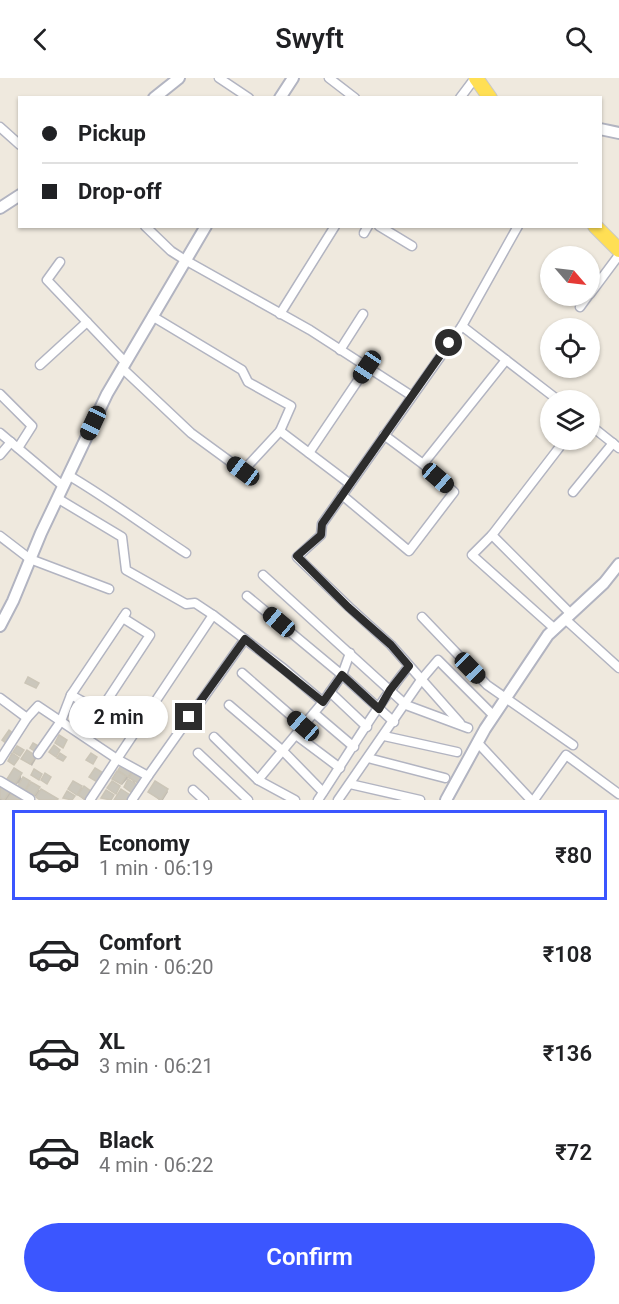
<!DOCTYPE html>
<meta charset="utf-8">
<style>
body{margin:0;font-family:Roboto,sans-serif;background:#f6f6f6;color:#202124;height:100vh;display:flex;flex-direction:column;font-size:22px;white-space:nowrap}
*{box-sizing:border-box;margin:0}
p{font-size:20px;color:#757577}
.icon{flex:none;width:33px;height:33px;fill:none;stroke:currentColor;stroke-width:2;stroke-linecap:round;stroke-linejoin:round}
.map{position:relative;height:722px;overflow:hidden}
.panel{display:flex;flex-direction:column;background:#fff;flex:1}
.panel>*{flex:none}
.hud{position:absolute;left:18px;top:18px;width:584px;height:132px;border-radius:0px;box-shadow:0 2px 4px #0004;display:grid;align-content:center;height:132px;padding:0 24px;background:#fff}
.needle{width:39px;rotate:118deg}
.tools{position:absolute;left:540px;top:168px;display:grid;gap:12px}
.tools a{display:grid;place-items:center;width:60px;height:60px;border-radius:50%;background:#fff;box-shadow:0 2px 4px #0004;font-size:30px}
.end{position:absolute;width:27px;height:27px;margin:-14px;border:8px solid #2d2d2d;background:#fff;box-shadow:0 0 0 3px #fff}
.from{border-radius:50%}
.bubble{position:absolute;height:42px;border-radius:21px;background:#fff;box-shadow:0 2px 4px #0004;font-size:20px;font-weight:600;line-height:42px;text-align:center}
.car{position:absolute;width:18px;height:36px;margin:-18px -9px;border-radius:8px;box-shadow:0 0 4px 2px #0007;background:linear-gradient(#222 24%,#8ab4d8 0 40%,#222 0 76%,#8ab4d8 0 86%,#222 0)}
.hud b{display:flex;align-items:center;gap:21px;height:57px;font-size:22px}
.hud b+b{border-top:2px solid #e0e0e0}
.hud i{width:15px;height:15px;background:#202124}
ul{padding:10px 0 0;list-style:none}
li{display:flex;align-items:center;gap:18px;height:90px;margin:0 12px 9px;padding:0 12px;border:3px solid transparent;border-radius:0px}
li div{flex:1}
li b{display:block;font-size:22px}
li em{font-style:normal;font-weight:600}
li.active{border-color:#3b56ff}
li>.icon{width:54px;height:54px;stroke-width:1.5}
.primary-button{display:flex;gap:12px;margin-top:auto;padding:12px 24px}
.primary-button a{flex:1;height:69px;border-radius:36px;background:#3b56ff;color:#fff;font-size:24px;font-weight:600;line-height:69px;text-align:center}
header{display:flex;justify-content:space-between;align-items:center;height:78px;padding:0 24px;background:#fff;font-size:27px;font-weight:600}
.map>svg:first-child{display:block}
.shadow{fill:#0003}
.building{fill:#cbc7bc;stroke:#cbc5b7;stroke-width:1.5}
.lines{fill:none;stroke-linecap:round;stroke-linejoin:round}
.minor-casing{stroke:#b2b4c1;stroke-width:11}
.tertiary-casing{stroke:#b2b4c1;stroke-width:14}
.primary-casing{stroke:#c8c8c8;stroke-width:16}
.minor{stroke:#fff;stroke-width:8}
.tertiary{stroke:#fff;stroke-width:10}
.primary{stroke:#ffdf54;stroke-width:14}
.route{stroke:#2d2d2d;stroke-width:8}
</style>
<header><svg class="icon" aria-label="back" viewBox="0 0 24 24"><path d="M15 5l-7 7 7 7"/></svg>Swyft<svg class="icon" aria-label="search" viewBox="0 0 24 24"><circle cx="10" cy="10" r="6"/><path d="M15 15l6 6"/></svg></header>
<div class="map">
<svg width="619" height="722" viewBox="0 0 619 722">
<rect width="100%" height="100%" fill="#efe9de"/>
<!-- shadow -->
<g class="shadow">
<path d="M35,679L36,681L32,688L23,681Z"/>
<path d="M123,687L142,702L139,707L134,703L138,710L134,716L125,709L135,707L130,698L122,707L114,701Z"/>
<path d="M21,696V700L31,707L57,722H40L37,718L36,719L27,712L26,714L18,705L17,707L9,701Z"/>
<path d="M0,707L10,712L12,717L20,719L22,722H0Z"/>
<path d="M81,709L83,712L89,722H84L70,711Z"/>
<path d="M167,712L168,714L163,722H159L149,714Z"/>
</g>
<!-- building -->
<g class="building">
<path d="M28,599L39,605L36,610L25,605Z"/>
<path d="M9,652L14,656L7,666L2,662Z"/>
<path d="M59,657L67,662L63,670L55,665Z"/>
<path d="M33,665L40,669L36,674L30,670Z"/>
<path d="M54,667L60,672L56,679L49,674Z"/>
<path d="M17,668L24,672L20,678L13,674Z"/>
<path d="M27,672L36,678L30,686L21,681Z"/>
<path d="M12,675L19,680L14,687L8,683Z"/>
<path d="M60,675L66,679L63,683L57,680Z"/>
<path d="M91,675L97,679L93,686L86,682Z"/>
<path d="M123,685L133,691L128,699L118,692Z"/>
<path d="M14,690L22,695L15,706L7,701Z"/>
<path d="M95,690L105,696L99,705L89,699Z"/>
<path d="M34,691L42,696L39,702L31,697Z"/>
<path d="M117,693L126,698L121,706L112,701Z"/>
<path d="M133,693L142,699L138,705L129,700Z"/>
<path d="M45,695L51,699L47,706L41,702Z"/>
<path d="M23,699L30,703L25,712L18,708Z"/>
<path d="M128,701L137,707L132,715L124,709Z"/>
<path d="M73,703L82,708L77,717L68,711Z"/>
<path d="M112,703L120,708L116,716L107,710Z"/>
<path d="M155,703L168,711L161,722L148,714Z"/>
<path d="M31,704L40,709L34,718L26,712Z"/>
<path d="M3,707L11,711L4,722L0,720V712Z"/>
<path d="M84,708L92,714L87,722L78,717Z"/>
<path d="M41,711L58,721L57,722H40L36,719Z"/>
<path d="M121,711L130,717L127,722H114Z"/>
<path d="M106,712L114,717L111,722L101,720Z"/>
<path d="M13,713L21,718L19,722H7Z"/>
<path d="M67,713L75,718L72,722L63,720Z"/>
</g>
<g class="lines">
<!-- minor casing -->
<g class="minor-casing">
<g id="minor">
<path d="M219,0L249,20"/>
<path d="M329,0L355,20"/>
<path d="M460,20L475,0"/>
<path d="M0,49L20,67"/>
<path d="M145,148L171,173L185,182L310,252L412,318"/>
<path d="M379,148L412,168"/>
<path d="M364,155L368,148"/>
<path d="M60,184L47,202L125,284"/>
<path d="M590,216L619,177"/>
<path d="M580,229L588,218"/>
<path d="M280,236L335,148"/>
<path d="M152,238L242,292L248,304L291,328L280,353L350,406"/>
<path d="M462,248L518,148"/>
<path d="M340,272L363,236"/>
<path d="M40,287L87,244"/>
<path d="M122,290L191,355L243,393L280,353"/>
<path d="M0,316L32,348L18,370"/>
<path d="M590,347L619,370"/>
<path d="M0,355L63,408"/>
<path d="M384,357L423,386L506,282"/>
<path d="M309,375L367,289"/>
<path d="M0,377L11,364"/>
<path d="M68,397C109,421 146,449 186,475"/>
<path d="M573,414L613,365"/>
<path d="M342,417L409,473L454,414L423,386"/>
<path d="M57,420L122,459L126,492L186,526L195,525L213,537"/>
<path d="M492,457L565,362"/>
<path d="M0,458L30,481L109,511"/>
<path d="M263,497L406,627L468,650"/>
<path d="M247,518L342,597L350,575"/>
<path d="M422,539L487,607L573,667"/>
<path d="M565,541L619,590"/>
<path d="M555,551L472,477L492,457L571,536"/>
<path d="M242,595L303,648"/>
<path d="M330,614L367,649"/>
<path d="M71,617L100,633L150,557L123,540"/>
<path d="M0,620L27,640L38,628L117,681L213,537L284,591L323,624L258,702"/>
<path d="M323,624L342,597L394,644"/>
<path d="M229,627L283,673L323,714"/>
<path d="M314,635L354,669"/>
<path d="M460,645L391,567L349,529L297,479L321,457L322,446L462,248L558,322"/>
<path d="M296,657L340,690"/>
<path d="M384,658L457,674"/>
<path d="M214,659L258,702L295,722"/>
<path d="M478,665L531,722"/>
<path d="M198,675L248,722"/>
<path d="M38,676L61,643L71,617L126,535"/>
<path d="M368,680L445,700"/>
<path d="M0,682L27,640"/>
<path d="M0,703L30,721"/>
<path d="M350,706L420,722"/>
<path d="M193,712L204,722"/>
<path d="M90,722L117,681L148,698L245,561"/>
<path d="M132,722L148,698"/>
<path d="M318,722C348,677 375,630 409,588"/>
<path d="M338,722L421,602L438,582L494,638"/>
<path d="M534,722L566,677L619,716"/>
</g>
</g>
<!-- tertiary casing -->
<g class="tertiary-casing">
<g id="tertiary">
<path d="M154,20L179,0"/>
<path d="M280,20L293,0"/>
<path d="M600,51L619,55"/>
<path d="M0,130L20,117"/>
<path d="M0,548L13,523L41,455L107,316L206,148"/>
<path d="M446,722L485,651L548,557L604,505L619,486"/>
</g>
</g>
<!-- primary casing -->
<g class="primary-casing">
<g id="primary">
<path d="M476,0L490,20"/>
<path d="M595,148L619,172"/>
</g>
</g>
<!-- minor -->
<use href="#minor" class="minor"/>
<!-- tertiary -->
<use href="#tertiary" class="tertiary"/>
<!-- primary -->
<use href="#primary" class="primary"/>
</g>
<g class="lines">
<!-- route -->
<path class="route" d="M189,639L245,561L323,624L342,597L379,631L390,612L409,588L391,567L348,529L297,478L321,457L322,446L449,265"/>
</g>
</svg>
<div class="tools">
<a><svg class="needle" viewBox="-14 -14 28 28"><path d="M0-13l5 13h-10z" fill="#e53935"/><path d="M0 13l5-13h-10z" fill="#757577"/></svg></a>
<a><svg class="icon" aria-label="locate" viewBox="0 0 24 24"><circle cx="12" cy="12" r="6"/><path d="M12 2v4M12 18v4M2 12h4M18 12h4"/></svg></a>
<a><svg class="icon" aria-label="layers" viewBox="0 0 24 24"><path d="M12 4l9 5-9 5-9-5zM3 14l9 5 9-5"/></svg></a>
</div>
<i class="end from" style="left:449px;top:265px"></i>
<i class="end" style="left:189px;top:639px"></i>
<div class="bubble" style="left:69px;top:618px;width:99px">2 min</div>
<i class="car" style="left:367px;top:289px;rotate:214deg"></i>
<i class="car" style="left:93px;top:345px;rotate:205deg"></i>
<i class="car" style="left:243px;top:393px;rotate:307deg"></i>
<i class="car" style="left:438px;top:400px;rotate:131deg"></i>
<i class="car" style="left:279px;top:544px;rotate:310deg"></i>
<i class="car" style="left:470px;top:590px;rotate:136deg"></i>
<i class="car" style="left:303px;top:648px;rotate:311deg"></i>
<div class="hud">
<b><i class="from"></i>Pickup</b>
<b><i></i>Drop-off</b>
</div>
</div>
<section class="panel">
<ul>
<li class="active"><svg class="icon" aria-label="car" viewBox="0 0 24 24"><path d="M5 17H2v-5l4-1 3-4h7l3 4 3 1v5h-3M9 17h6M6 11h13"/><circle cx="7" cy="17" r="2"/><circle cx="17" cy="17" r="2"/></svg><div><b>Economy</b><p>1 min · 06:19</p></div><em>₹80</em></li>
<li><svg class="icon" aria-label="car" viewBox="0 0 24 24"><path d="M5 17H2v-5l4-1 3-4h7l3 4 3 1v5h-3M9 17h6M6 11h13"/><circle cx="7" cy="17" r="2"/><circle cx="17" cy="17" r="2"/></svg><div><b>Comfort</b><p>2 min · 06:20</p></div><em>₹108</em></li>
<li><svg class="icon" aria-label="car" viewBox="0 0 24 24"><path d="M5 17H2v-5l4-1 3-4h7l3 4 3 1v5h-3M9 17h6M6 11h13"/><circle cx="7" cy="17" r="2"/><circle cx="17" cy="17" r="2"/></svg><div><b>XL</b><p>3 min · 06:21</p></div><em>₹136</em></li>
<li><svg class="icon" aria-label="car" viewBox="0 0 24 24"><path d="M5 17H2v-5l4-1 3-4h7l3 4 3 1v5h-3M9 17h6M6 11h13"/><circle cx="7" cy="17" r="2"/><circle cx="17" cy="17" r="2"/></svg><div><b>Black</b><p>4 min · 06:22</p></div><em>₹72</em></li>
</ul>
<div class="primary-button"><a>Confirm</a></div>
</section>
